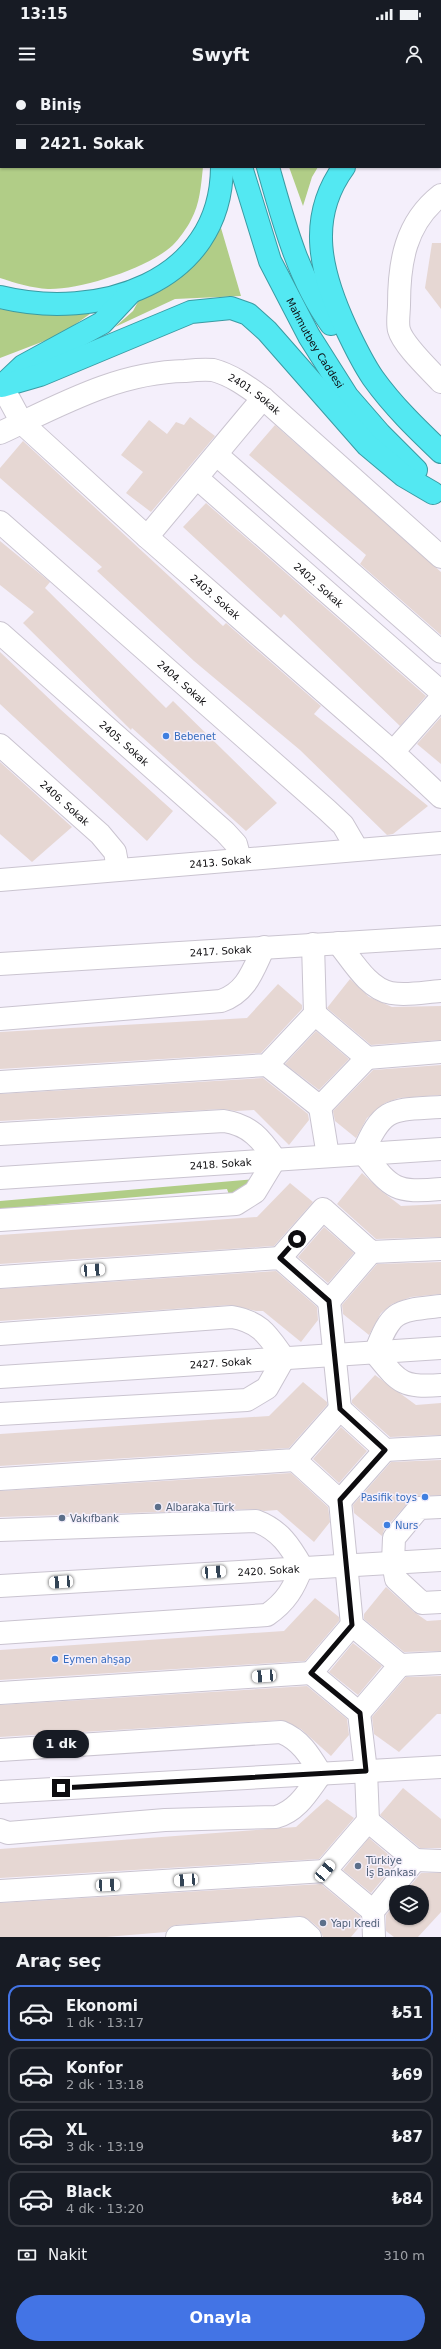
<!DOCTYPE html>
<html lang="tr">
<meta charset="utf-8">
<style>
body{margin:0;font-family:"DejaVu Sans",sans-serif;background:#20242c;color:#f1f3f6;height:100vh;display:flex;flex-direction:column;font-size:15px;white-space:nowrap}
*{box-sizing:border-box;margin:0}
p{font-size:13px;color:#9ea1a6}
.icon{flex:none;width:22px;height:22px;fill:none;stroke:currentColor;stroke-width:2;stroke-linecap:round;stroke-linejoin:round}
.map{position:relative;height:1857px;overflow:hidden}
.side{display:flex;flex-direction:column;background:#171b24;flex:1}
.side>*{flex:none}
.hud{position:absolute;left:0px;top:0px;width:441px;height:88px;box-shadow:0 1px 3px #0004;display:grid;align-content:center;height:88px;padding:0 16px;background:#171b24}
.buttons{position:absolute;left:389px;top:1805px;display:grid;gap:8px}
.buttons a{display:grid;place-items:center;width:40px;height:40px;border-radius:50%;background:#171b24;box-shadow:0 1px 3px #0004;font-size:20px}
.end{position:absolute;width:18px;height:18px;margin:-9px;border:5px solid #0d0c0f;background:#fff;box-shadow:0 0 0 2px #fff}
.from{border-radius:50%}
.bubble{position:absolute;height:28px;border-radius:14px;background:#171b24;box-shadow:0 1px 3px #0004;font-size:13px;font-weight:600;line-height:28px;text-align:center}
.car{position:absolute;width:12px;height:24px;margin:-12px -6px;border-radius:5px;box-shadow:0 0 3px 1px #0007;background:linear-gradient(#fff 24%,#345 0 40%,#fff 0 76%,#345 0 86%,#fff 0)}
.hud b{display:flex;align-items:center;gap:14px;height:38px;font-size:15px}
.hud b+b{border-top:1px solid #363941}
.hud i{width:10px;height:10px;background:#f1f3f6}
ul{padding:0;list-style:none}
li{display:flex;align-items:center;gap:12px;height:56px;margin:0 8px 6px;padding:0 8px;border:2px solid #363941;border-radius:12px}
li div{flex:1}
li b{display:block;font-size:15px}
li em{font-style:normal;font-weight:600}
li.current{border-color:#4374e5}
li>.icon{width:36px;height:36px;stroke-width:1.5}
h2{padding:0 16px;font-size:18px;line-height:48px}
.pay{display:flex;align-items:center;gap:10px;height:44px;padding:0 16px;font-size:15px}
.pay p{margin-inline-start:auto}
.action{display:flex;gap:8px;margin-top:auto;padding:8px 16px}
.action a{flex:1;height:46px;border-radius:24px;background:#4374e5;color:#fff;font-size:16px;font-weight:600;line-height:46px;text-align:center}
.status{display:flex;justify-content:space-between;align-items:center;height:28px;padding:0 20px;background:#171b24;direction:ltr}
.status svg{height:11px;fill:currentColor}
header{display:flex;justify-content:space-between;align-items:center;height:52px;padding:0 16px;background:#171b24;font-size:18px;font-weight:600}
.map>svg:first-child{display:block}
.green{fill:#b1cd87}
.building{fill:#e6d7d3}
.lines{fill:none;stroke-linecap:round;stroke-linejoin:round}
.minor-casing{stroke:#cac4d0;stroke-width:24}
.highway-casing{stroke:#3a9ba3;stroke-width:24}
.minor{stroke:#fff;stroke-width:22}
.highway{stroke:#53e8f2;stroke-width:22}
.route{stroke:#0d0c0f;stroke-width:5}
.shop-dot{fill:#3f7fe0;stroke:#f4effb;stroke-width:1.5}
.service-dot{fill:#5c6f8a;stroke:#f4effb;stroke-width:1.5}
.labels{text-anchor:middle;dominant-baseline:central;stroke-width:3;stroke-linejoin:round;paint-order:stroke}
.street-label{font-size:10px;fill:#0d0c0f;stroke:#f4effb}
.shop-label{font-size:10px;fill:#366cbe;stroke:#f4effb;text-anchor:start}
.service-label{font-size:10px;fill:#4e5e75;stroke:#f4effb;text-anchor:start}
</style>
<div class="status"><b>13:15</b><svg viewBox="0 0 49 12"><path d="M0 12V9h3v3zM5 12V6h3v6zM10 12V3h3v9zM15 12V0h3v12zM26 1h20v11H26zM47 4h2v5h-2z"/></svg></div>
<header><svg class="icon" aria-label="menu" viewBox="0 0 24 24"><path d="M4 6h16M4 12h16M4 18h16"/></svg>Swyft<svg class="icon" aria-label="person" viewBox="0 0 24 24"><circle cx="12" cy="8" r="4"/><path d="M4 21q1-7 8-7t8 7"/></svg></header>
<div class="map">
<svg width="441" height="1857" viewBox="0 0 441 1857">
<rect width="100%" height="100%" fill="#f4effb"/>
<!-- green -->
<g class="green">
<path d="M0,0H185L1,1V87H203C201,105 200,124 191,140C187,148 179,159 173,165C149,188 80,210 48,209C32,208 15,203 0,198Z"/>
<path d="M289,87H318L312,97L303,126Z"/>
<path d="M221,148L241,216L175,219L115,247L133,231L139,220C179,207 198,182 221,148Z"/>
<path d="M0,229L40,233L90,234L60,255L0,278Z"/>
<path d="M256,1099L231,1120L227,1109L0,1129V1121Z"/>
</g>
<!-- building -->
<g class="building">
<path d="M432,163H441V229L425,208Z"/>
<path d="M190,337L215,356L151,432L126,413L143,392L121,375L149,340L167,354L176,342L184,345Z"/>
<path d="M275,345L441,492V555L360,484L366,475L249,375Z"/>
<path d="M23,361L223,546L226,543L321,626L314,634L428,726L393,754L387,755L300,670L194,581L97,491L102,487L0,398V388Z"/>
<path d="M206,423L426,616L400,646L284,534L281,538L183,447Z"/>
<path d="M0,461L50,502L45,508L166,628L173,621L277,723L246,751L132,648L131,650L23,543L34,532L0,505Z"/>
<path d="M0,572L60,629L173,731L147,761L0,624Z"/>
<path d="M441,637V684L417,664Z"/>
<path d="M0,682L72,747L32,782L0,754Z"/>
<path d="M350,899L369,917L392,927L441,926V960L371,965L327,928Z"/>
<path d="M278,904L302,925V929L261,973L0,989V952L247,938Z"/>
<path d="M316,951L349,979L319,1010L285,984Z"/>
<path d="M441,985V1015L399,1018L385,1023L367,1038L356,1058L335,1041L333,1031L373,990Z"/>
<path d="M263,998L308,1034L309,1040L289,1065L254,1030L236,1031L223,1029L0,1041V1014Z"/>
<path d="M362,1093L380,1110L401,1126L441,1124V1157L376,1159L337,1124Z"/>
<path d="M290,1103L313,1122L274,1166L0,1184V1155L257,1137Z"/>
<path d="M324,1147L354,1173L328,1203L298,1177Z"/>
<path d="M441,1182V1214L411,1217L392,1224L381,1233L369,1255L343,1234L342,1225L377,1184Z"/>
<path d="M276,1191L317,1227L318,1240L301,1262L263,1231H256L231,1225L0,1241V1209Z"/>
<path d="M375,1295L416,1325L441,1323V1355L390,1357L352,1323V1320Z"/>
<path d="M303,1302L327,1322V1325L289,1368L0,1386V1354L269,1336Z"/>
<path d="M341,1347L367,1371L339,1403L313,1379Z"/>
<path d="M441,1380V1415L413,1417L384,1450L382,1456L354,1433L353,1425L391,1382Z"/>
<path d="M291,1393L328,1427L330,1442L314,1462L277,1430L264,1431L256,1429L0,1437V1411Z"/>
<path d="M386,1507L414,1532L427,1541L441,1540V1571L404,1572L364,1539V1534Z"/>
<path d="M315,1518L339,1537V1541L305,1581L0,1600V1570L284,1551Z"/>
<path d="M353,1563L382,1586L358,1615L329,1592Z"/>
<path d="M441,1596V1634H437L399,1672L374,1654L372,1637L406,1597Z"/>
<path d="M307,1606L347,1639L349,1655L331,1676L301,1649L281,1640L0,1657V1625Z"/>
<path d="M403,1708L441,1739V1768H420L380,1735Z"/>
<path d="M327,1719L354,1738L319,1779L0,1798V1769L296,1747Z"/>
<path d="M369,1758L397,1782L371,1813L343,1790Z"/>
<path d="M421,1793H441V1832L418,1857H394L386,1851V1835L396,1823V1838H422V1812H405Z"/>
<path d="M321,1804L361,1837V1845L351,1857H323L319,1848L308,1839L299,1836L176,1845L170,1847L166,1852L106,1857H0V1823Z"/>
</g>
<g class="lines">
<!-- minor casing -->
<g class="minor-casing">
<g id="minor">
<path d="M441,115C405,143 399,183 399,225C399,232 397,243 399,250C403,265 430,290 441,302"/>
<path id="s1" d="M2,306L22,343L147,457L393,672L441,717"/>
<path id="s2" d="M0,353C60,325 118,292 185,291C194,290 204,289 213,290C232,295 248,307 263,318L441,477"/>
<path d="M217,375L441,572"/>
<path id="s3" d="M197,398L441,612"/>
<path id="s4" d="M0,442L327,730L343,745L357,769"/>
<path d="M147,457L263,318"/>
<path id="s5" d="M0,553L225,752L236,764L240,779"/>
<path id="s6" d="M0,665L100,754L115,772L118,789"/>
<path d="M393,672L441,618"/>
<path id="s7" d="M0,800L441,763"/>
<path d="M338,863C352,880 368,909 391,913C407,916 425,912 441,911"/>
<path d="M313,864L315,934"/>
<path id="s8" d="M0,884L441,857"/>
<path d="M0,939L221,921C247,912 253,890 264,867"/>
<path d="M367,978L441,972"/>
<path d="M0,1002L267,985L320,1027L367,978L315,934L267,985"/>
<path d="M320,1027L328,1076"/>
<path d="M441,1027C393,1030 383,1025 363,1073C392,1109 394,1113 441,1109"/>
<path d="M0,1054L224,1041C250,1045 261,1059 275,1079L255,1112L236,1124L0,1140"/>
<path id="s9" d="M0,1098L441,1069"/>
<path d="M280,1178L323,1129L371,1172L441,1169"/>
<path d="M0,1197L280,1178L329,1221L371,1172"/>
<path d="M329,1221L340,1329"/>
<path d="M441,1226C396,1231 392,1229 375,1273C399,1302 401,1308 441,1305"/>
<path d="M0,1254L232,1237C261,1242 268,1256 284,1278L267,1308L247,1320L0,1334"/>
<path id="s10" d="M0,1297L441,1268"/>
<path d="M295,1380L340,1421L385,1370"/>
<path d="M0,1399L295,1380L340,1329L385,1370L441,1367"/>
<path d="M340,1421L352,1545L400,1585L359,1633"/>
<path d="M441,1427L419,1428L394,1458L393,1482L396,1499L422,1523L441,1522"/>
<path d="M0,1450L256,1441C280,1450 290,1466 302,1487C294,1508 286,1522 267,1535L0,1553"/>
<path id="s11" d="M0,1506L441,1480"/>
<path d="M352,1545L311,1593L359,1633L366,1691L368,1741L325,1791L373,1831"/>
<path d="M400,1585L441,1583"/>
<path d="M0,1613L311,1593"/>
<path d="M0,1670L281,1652C301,1660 310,1676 321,1694C309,1710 298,1731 276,1737L165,1740L8,1753L0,1750"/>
<path d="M0,1712L441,1687"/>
<path d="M368,1741L415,1780L373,1831L374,1857"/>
<path d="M415,1780L441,1781"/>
<path d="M0,1811L325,1791"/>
<path d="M177,1857L300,1848L310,1857"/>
</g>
</g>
<!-- highway casing -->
<g class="highway-casing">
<g id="highway">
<path d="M218,0V1"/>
<path d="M245,0V1"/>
<path d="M290,0L291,1"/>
<path d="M435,1L437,0"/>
<path d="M440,29H441"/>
<path id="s12" d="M241,87L270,181L309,256L347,316L380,354L416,390"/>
<path d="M268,87C283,140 298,198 331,244"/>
<path d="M344,87C306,139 321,194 346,248C354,265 362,282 373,298C393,326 417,349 441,372"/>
<path d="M0,217C97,241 221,204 222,87"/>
<path d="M5,303L23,286L102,243L131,212"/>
<path d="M2,306L40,295L191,232L231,228L248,234L267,251L367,365L404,396L433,413"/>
</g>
</g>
<!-- minor -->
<use href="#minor" class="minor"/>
<!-- highway -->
<use href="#highway" class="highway"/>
</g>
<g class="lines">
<!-- route -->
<path class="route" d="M61,1708L366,1691L360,1633L311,1593L352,1545L340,1420L385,1370L340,1329L329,1221L280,1178L297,1159"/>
</g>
<!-- markers -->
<g class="shop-dot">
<circle cx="166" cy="656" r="4"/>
<circle cx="425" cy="1417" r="4"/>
<circle cx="387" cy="1445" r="4"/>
<circle cx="55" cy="1579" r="4"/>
</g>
<g class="service-dot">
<circle cx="158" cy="1427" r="4"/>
<circle cx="62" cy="1438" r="4"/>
<circle cx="358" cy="1786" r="4"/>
<circle cx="323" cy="1843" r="4"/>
</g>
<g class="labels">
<!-- street labels -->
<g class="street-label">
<text stroke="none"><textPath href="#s12" startOffset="192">Mahmutbey Caddesi</textPath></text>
<text stroke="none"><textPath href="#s2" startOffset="273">2401. Sokak</textPath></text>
<text stroke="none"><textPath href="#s3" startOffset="162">2402. Sokak</textPath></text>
<text stroke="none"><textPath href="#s1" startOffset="302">2403. Sokak</textPath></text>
<text stroke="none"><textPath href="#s4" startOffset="243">2404. Sokak</textPath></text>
<text stroke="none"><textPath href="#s5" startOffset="166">2405. Sokak</textPath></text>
<text stroke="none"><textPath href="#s6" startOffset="87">2406. Sokak</textPath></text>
<text stroke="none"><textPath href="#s7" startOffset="221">2413. Sokak</textPath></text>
<text stroke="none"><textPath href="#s8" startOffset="221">2417. Sokak</textPath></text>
<text stroke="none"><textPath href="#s9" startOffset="221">2418. Sokak</textPath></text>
<text stroke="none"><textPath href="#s10" startOffset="221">2427. Sokak</textPath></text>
<text stroke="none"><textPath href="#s11" startOffset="269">2420. Sokak</textPath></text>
</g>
<!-- shop labels -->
<g class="shop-label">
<text x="174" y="656">Bebenet</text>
<text x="417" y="1417" text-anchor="end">Pasifik toys</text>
<text x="395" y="1445">Nurs</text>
<text x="63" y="1579">Eymen ahşap</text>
</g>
<!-- service labels -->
<g class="service-label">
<text x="166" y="1427">Albaraka Türk</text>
<text x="70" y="1438">Vakıfbank</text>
<text x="366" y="1780">Türkiye<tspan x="366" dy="12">İş Bankası</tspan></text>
<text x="331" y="1843">Yapı Kredi</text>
</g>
</g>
</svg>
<div class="buttons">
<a><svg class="icon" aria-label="layers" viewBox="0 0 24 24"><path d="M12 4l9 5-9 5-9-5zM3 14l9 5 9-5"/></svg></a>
</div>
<i class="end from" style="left:297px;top:1159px"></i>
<i class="end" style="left:61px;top:1708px"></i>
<div class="bubble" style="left:33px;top:1650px;width:56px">1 dk</div>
<i class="car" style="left:93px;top:1190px;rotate:86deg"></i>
<i class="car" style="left:214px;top:1492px;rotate:86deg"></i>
<i class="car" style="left:61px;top:1502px;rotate:266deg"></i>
<i class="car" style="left:264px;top:1596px;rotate:266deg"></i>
<i class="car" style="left:325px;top:1791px;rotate:40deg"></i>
<i class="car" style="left:186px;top:1800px;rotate:266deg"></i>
<i class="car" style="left:108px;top:1805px;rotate:87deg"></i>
<div class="hud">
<b><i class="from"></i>Biniş</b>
<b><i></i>2421. Sokak</b>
</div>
</div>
<section class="side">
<h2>Araç seç</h2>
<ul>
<li class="current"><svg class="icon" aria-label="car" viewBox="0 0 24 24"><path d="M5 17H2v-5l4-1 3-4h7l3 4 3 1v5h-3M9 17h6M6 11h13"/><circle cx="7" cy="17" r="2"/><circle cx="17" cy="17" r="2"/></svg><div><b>Ekonomi</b><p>1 dk · 13:17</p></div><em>₺51</em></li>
<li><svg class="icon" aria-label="car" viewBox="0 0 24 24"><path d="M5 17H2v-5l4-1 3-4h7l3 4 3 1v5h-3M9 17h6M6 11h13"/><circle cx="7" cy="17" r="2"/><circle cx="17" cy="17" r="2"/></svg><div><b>Konfor</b><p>2 dk · 13:18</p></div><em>₺69</em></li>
<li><svg class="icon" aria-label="car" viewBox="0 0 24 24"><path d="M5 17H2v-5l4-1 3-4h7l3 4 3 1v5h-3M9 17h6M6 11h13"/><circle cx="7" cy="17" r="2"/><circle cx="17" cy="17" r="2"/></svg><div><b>XL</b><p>3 dk · 13:19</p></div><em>₺87</em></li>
<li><svg class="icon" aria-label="car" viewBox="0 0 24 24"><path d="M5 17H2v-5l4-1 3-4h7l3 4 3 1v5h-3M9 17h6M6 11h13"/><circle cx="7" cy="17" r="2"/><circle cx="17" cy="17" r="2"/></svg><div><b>Black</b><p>4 dk · 13:20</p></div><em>₺84</em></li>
</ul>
<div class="pay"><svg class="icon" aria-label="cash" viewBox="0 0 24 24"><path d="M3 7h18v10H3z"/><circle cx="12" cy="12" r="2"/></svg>Nakit<p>310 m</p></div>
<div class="action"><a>Onayla</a></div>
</section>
